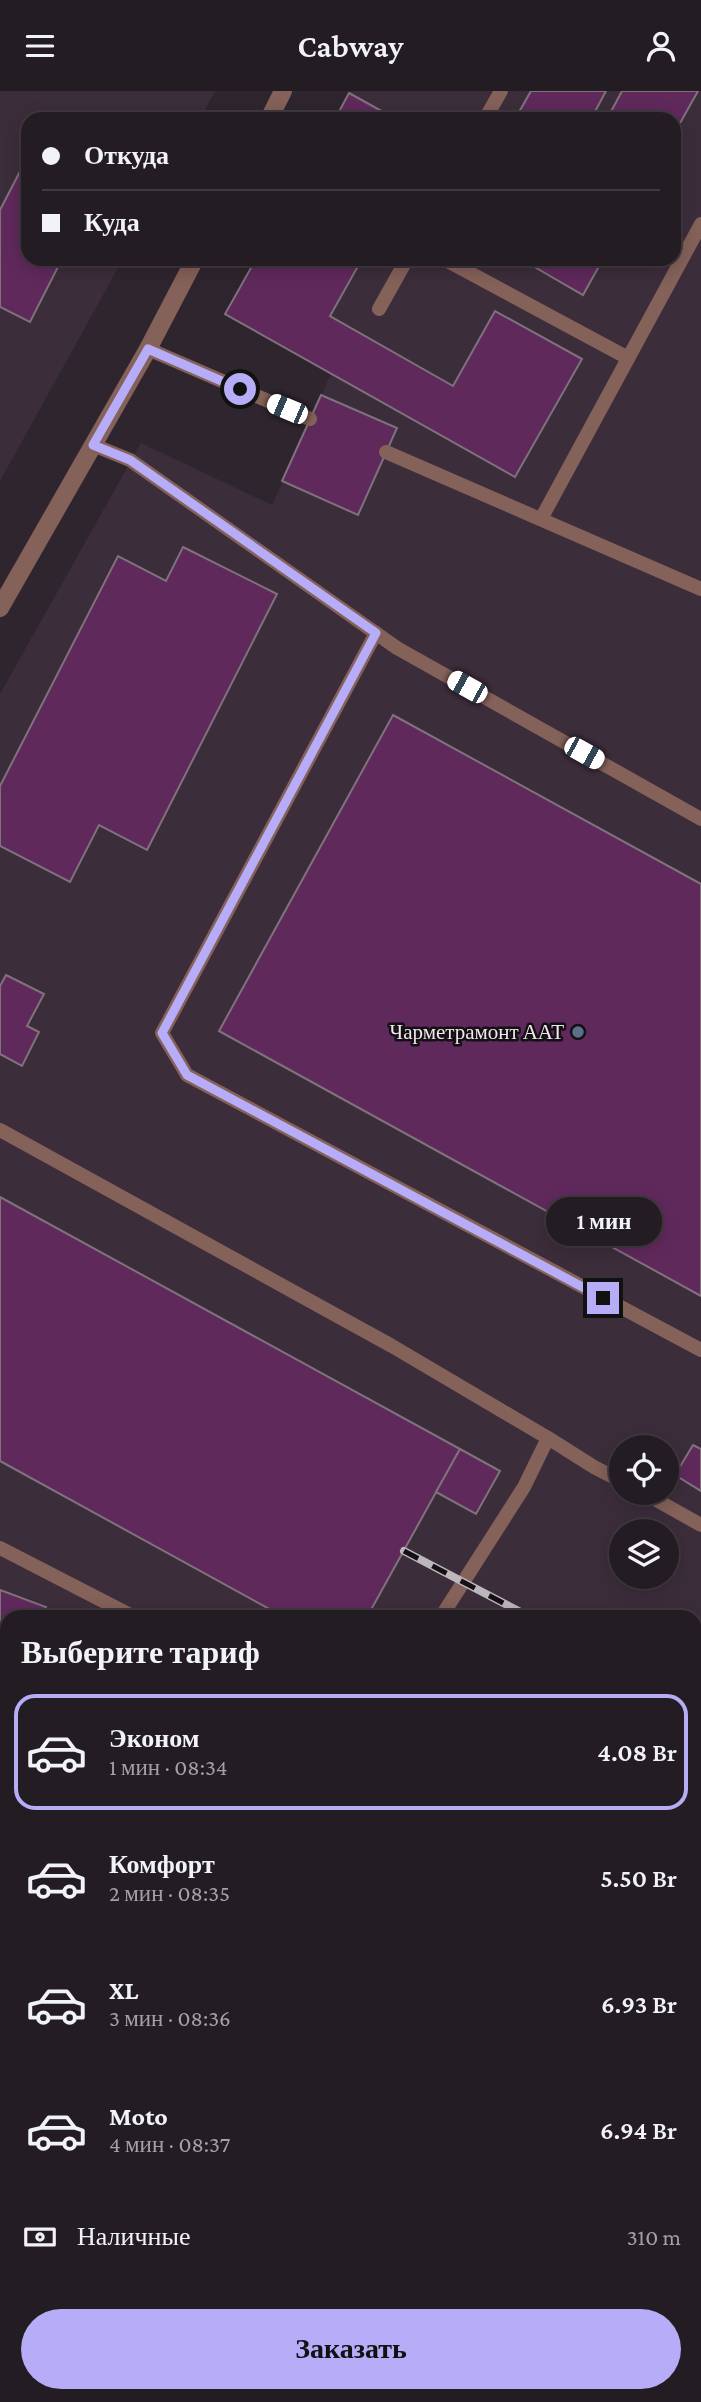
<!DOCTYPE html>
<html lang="ru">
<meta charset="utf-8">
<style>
body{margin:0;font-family:"Crimson Pro",serif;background:#2f292f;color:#f1f3f6;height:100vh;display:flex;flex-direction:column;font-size:26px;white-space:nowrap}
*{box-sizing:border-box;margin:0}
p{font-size:23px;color:#a3a1a5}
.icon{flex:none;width:38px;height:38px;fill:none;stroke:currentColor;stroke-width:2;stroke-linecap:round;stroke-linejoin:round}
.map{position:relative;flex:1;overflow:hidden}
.panel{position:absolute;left:0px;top:1519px;width:702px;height:793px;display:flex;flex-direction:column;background:#231c22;border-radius:21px 21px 0 0;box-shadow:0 4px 18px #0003,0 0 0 2px #403a40}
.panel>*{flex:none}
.top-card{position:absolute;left:21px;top:21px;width:660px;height:154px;border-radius:21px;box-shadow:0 4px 18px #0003,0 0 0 2px #403a40;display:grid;align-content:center;height:154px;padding:0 21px;background:#231c22}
.buttons{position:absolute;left:609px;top:1344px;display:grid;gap:14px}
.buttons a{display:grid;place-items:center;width:70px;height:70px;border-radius:50%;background:#231c22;box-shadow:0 4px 18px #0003,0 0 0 2px #403a40;font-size:35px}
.end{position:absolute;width:32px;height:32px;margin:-16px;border:9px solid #b6acf8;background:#111;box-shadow:0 0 0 4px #111}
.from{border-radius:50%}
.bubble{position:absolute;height:49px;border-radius:24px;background:#231c22;box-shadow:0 4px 18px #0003,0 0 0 2px #403a40;font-size:23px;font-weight:600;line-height:49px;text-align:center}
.car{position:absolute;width:21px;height:42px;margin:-21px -10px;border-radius:9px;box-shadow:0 0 5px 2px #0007;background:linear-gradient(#fff 24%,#345 0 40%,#fff 0 76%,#345 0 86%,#fff 0)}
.top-card b{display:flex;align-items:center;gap:24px;height:66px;font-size:26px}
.top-card b+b{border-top:2px solid #403a40}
.top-card i{width:18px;height:18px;background:#f1f3f6}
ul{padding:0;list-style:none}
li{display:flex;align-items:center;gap:21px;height:116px;margin:0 14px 10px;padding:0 7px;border:4px solid transparent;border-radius:21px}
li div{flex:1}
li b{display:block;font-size:26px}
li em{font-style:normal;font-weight:600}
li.active{border-color:#b6acf8}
li>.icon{width:63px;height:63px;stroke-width:1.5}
h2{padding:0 21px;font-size:32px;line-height:84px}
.pay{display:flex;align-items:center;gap:18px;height:77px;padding:0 21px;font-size:26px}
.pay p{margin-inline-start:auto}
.button{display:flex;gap:14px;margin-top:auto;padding:14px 21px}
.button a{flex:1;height:80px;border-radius:42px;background:#b6acf8;color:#111;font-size:28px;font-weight:600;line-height:80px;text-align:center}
header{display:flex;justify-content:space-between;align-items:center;height:91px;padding:0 21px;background:#231c22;font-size:32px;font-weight:600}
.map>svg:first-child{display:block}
.built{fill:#3c2d3a;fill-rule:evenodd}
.building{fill:#60295c;stroke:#7e727c;stroke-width:2}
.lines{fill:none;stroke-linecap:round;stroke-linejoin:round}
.lane{stroke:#846159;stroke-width:14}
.street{stroke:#846159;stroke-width:18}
.rail-casing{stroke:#bdb6bc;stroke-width:8}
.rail{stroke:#141014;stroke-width:5;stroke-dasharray:16;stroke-linecap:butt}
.route{stroke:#b6acf8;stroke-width:9}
.service-dot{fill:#5c6f8a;stroke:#141014;stroke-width:2.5}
.labels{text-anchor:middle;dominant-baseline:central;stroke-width:5;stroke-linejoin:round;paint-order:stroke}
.poi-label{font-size:21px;fill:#efe8ee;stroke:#141014;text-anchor:end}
</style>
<header><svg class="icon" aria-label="menu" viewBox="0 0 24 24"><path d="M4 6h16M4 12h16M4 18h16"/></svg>Cabway<svg class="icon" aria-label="person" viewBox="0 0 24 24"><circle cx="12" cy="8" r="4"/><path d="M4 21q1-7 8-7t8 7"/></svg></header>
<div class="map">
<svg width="701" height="2311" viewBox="0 0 701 2311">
<rect width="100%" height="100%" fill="#2f252e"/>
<!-- built -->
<g class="built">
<path d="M0,0H215L200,28H28V168H123L0,390Z"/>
<path d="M351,0H701V2311H0V603L141,352L272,414L331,283L225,223L256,168H674V28H335ZM621,1356H667V1402H621ZM621,1440H667V1486H621ZM7,1526H695V2305H7Z"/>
</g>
<!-- building -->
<g class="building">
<path d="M531,0H606L591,28H515Z"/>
<path d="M622,0H698L674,43V28H607Z"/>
<path d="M349,2L396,28H335Z"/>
<path d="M28,65V168H62L30,231L0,216V119Z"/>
<path d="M256,168H362L330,225L453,295L495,220L582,268L515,386L225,223Z"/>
<path d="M527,168H603L583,204L526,171Z"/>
<path d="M321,304L397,337L358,424L282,390Z"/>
<path d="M183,456L277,503L147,759L99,734L70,791L0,755V695L118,465L166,490Z"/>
<path d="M393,624L701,793V1205L219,940Z"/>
<path d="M6,884L44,903L27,935L39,941L22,975L0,963V895Z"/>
<path d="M0,1106L460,1358L367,1526H284L0,1370Z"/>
<path d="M693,1354L701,1358V1400L675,1384Z"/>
<path d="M460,1358L500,1380L476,1423L436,1401Z"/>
<path d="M0,1499L46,1516L43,1526H7V1538L0,1535Z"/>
<path d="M701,1574V1763L695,1760V1585Z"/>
<path d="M0,2066L7,2070V2305H235L231,2311H0Z"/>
<path d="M695,2249L701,2253V2311H319L322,2305H695Z"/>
</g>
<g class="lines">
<!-- lane -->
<g class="lane">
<path d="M485,28L501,0"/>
<path d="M444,168L628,267"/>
<path d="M379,218L407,168"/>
<path d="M148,258L310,328"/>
<path d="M93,354L130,369L397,557L701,728"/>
<path d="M386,361L701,498"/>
<path d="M541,428L701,133"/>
<path d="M376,542L162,942L187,984L701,1259"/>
<path d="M0,1039L392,1255L548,1347"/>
<path d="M644,1402L701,1434"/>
<path d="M0,1457L134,1526"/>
<path d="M441,1526L524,1396L548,1347L594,1376L621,1390"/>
<path d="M0,1756L7,1760"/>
<path d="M695,1815L701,1818"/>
<path d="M695,1986L701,1989"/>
<path d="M695,2217L701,2220"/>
<path d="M277,2311L281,2305"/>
</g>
<!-- street -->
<g class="street">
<path d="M269,28L283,0"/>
<path d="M0,517L148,258L195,168"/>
</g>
<!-- rail casing -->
<g class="rail-casing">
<path id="rail" d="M404,1460L530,1526"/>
</g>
<!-- rail -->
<use href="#rail" class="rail"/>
</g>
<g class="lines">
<!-- route -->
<path class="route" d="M240,298L148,258L93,354L130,369L376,542L162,942L187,984L603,1207"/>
</g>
<!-- markers -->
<circle class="service-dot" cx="578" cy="941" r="7"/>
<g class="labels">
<!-- poi labels -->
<g class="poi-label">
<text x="564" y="941">Чарметрамонт ААТ</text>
</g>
</g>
</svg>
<div class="buttons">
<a><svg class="icon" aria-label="locate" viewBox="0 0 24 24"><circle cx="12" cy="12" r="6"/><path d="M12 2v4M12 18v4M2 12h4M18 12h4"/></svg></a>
<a><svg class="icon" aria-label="layers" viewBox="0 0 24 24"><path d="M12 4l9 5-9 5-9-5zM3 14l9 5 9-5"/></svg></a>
</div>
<i class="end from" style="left:240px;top:298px"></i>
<i class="end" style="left:603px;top:1207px"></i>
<div class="bubble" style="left:546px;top:1106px;width:116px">1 мин</div>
<i class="car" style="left:287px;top:318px;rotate:293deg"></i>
<i class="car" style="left:467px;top:596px;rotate:299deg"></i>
<i class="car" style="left:584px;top:662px;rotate:119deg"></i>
<div class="top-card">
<b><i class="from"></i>Откуда</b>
<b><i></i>Куда</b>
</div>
<section class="panel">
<h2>Выберите тариф</h2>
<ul>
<li class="active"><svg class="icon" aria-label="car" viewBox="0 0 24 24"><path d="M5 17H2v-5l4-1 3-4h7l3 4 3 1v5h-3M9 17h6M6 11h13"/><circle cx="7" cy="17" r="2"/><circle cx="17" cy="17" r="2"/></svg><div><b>Эконом</b><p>1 мин · 08:34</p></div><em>4.08 Br</em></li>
<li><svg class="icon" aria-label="car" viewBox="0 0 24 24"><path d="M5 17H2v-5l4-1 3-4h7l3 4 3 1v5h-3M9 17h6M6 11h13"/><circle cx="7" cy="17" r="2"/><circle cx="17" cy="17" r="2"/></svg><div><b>Комфорт</b><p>2 мин · 08:35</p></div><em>5.50 Br</em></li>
<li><svg class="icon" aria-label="car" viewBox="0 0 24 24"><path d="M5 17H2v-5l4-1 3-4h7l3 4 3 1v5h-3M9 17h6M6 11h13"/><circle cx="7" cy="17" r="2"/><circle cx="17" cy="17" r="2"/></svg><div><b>XL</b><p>3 мин · 08:36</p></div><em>6.93 Br</em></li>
<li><svg class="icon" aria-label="car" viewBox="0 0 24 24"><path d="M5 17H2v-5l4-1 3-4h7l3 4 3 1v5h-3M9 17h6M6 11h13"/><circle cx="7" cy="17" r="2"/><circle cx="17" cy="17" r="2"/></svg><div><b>Moto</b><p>4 мин · 08:37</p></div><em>6.94 Br</em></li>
</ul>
<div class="pay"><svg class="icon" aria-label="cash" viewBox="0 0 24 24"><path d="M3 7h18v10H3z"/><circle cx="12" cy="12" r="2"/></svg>Наличные<p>310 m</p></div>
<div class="button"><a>Заказать</a></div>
</section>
</div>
